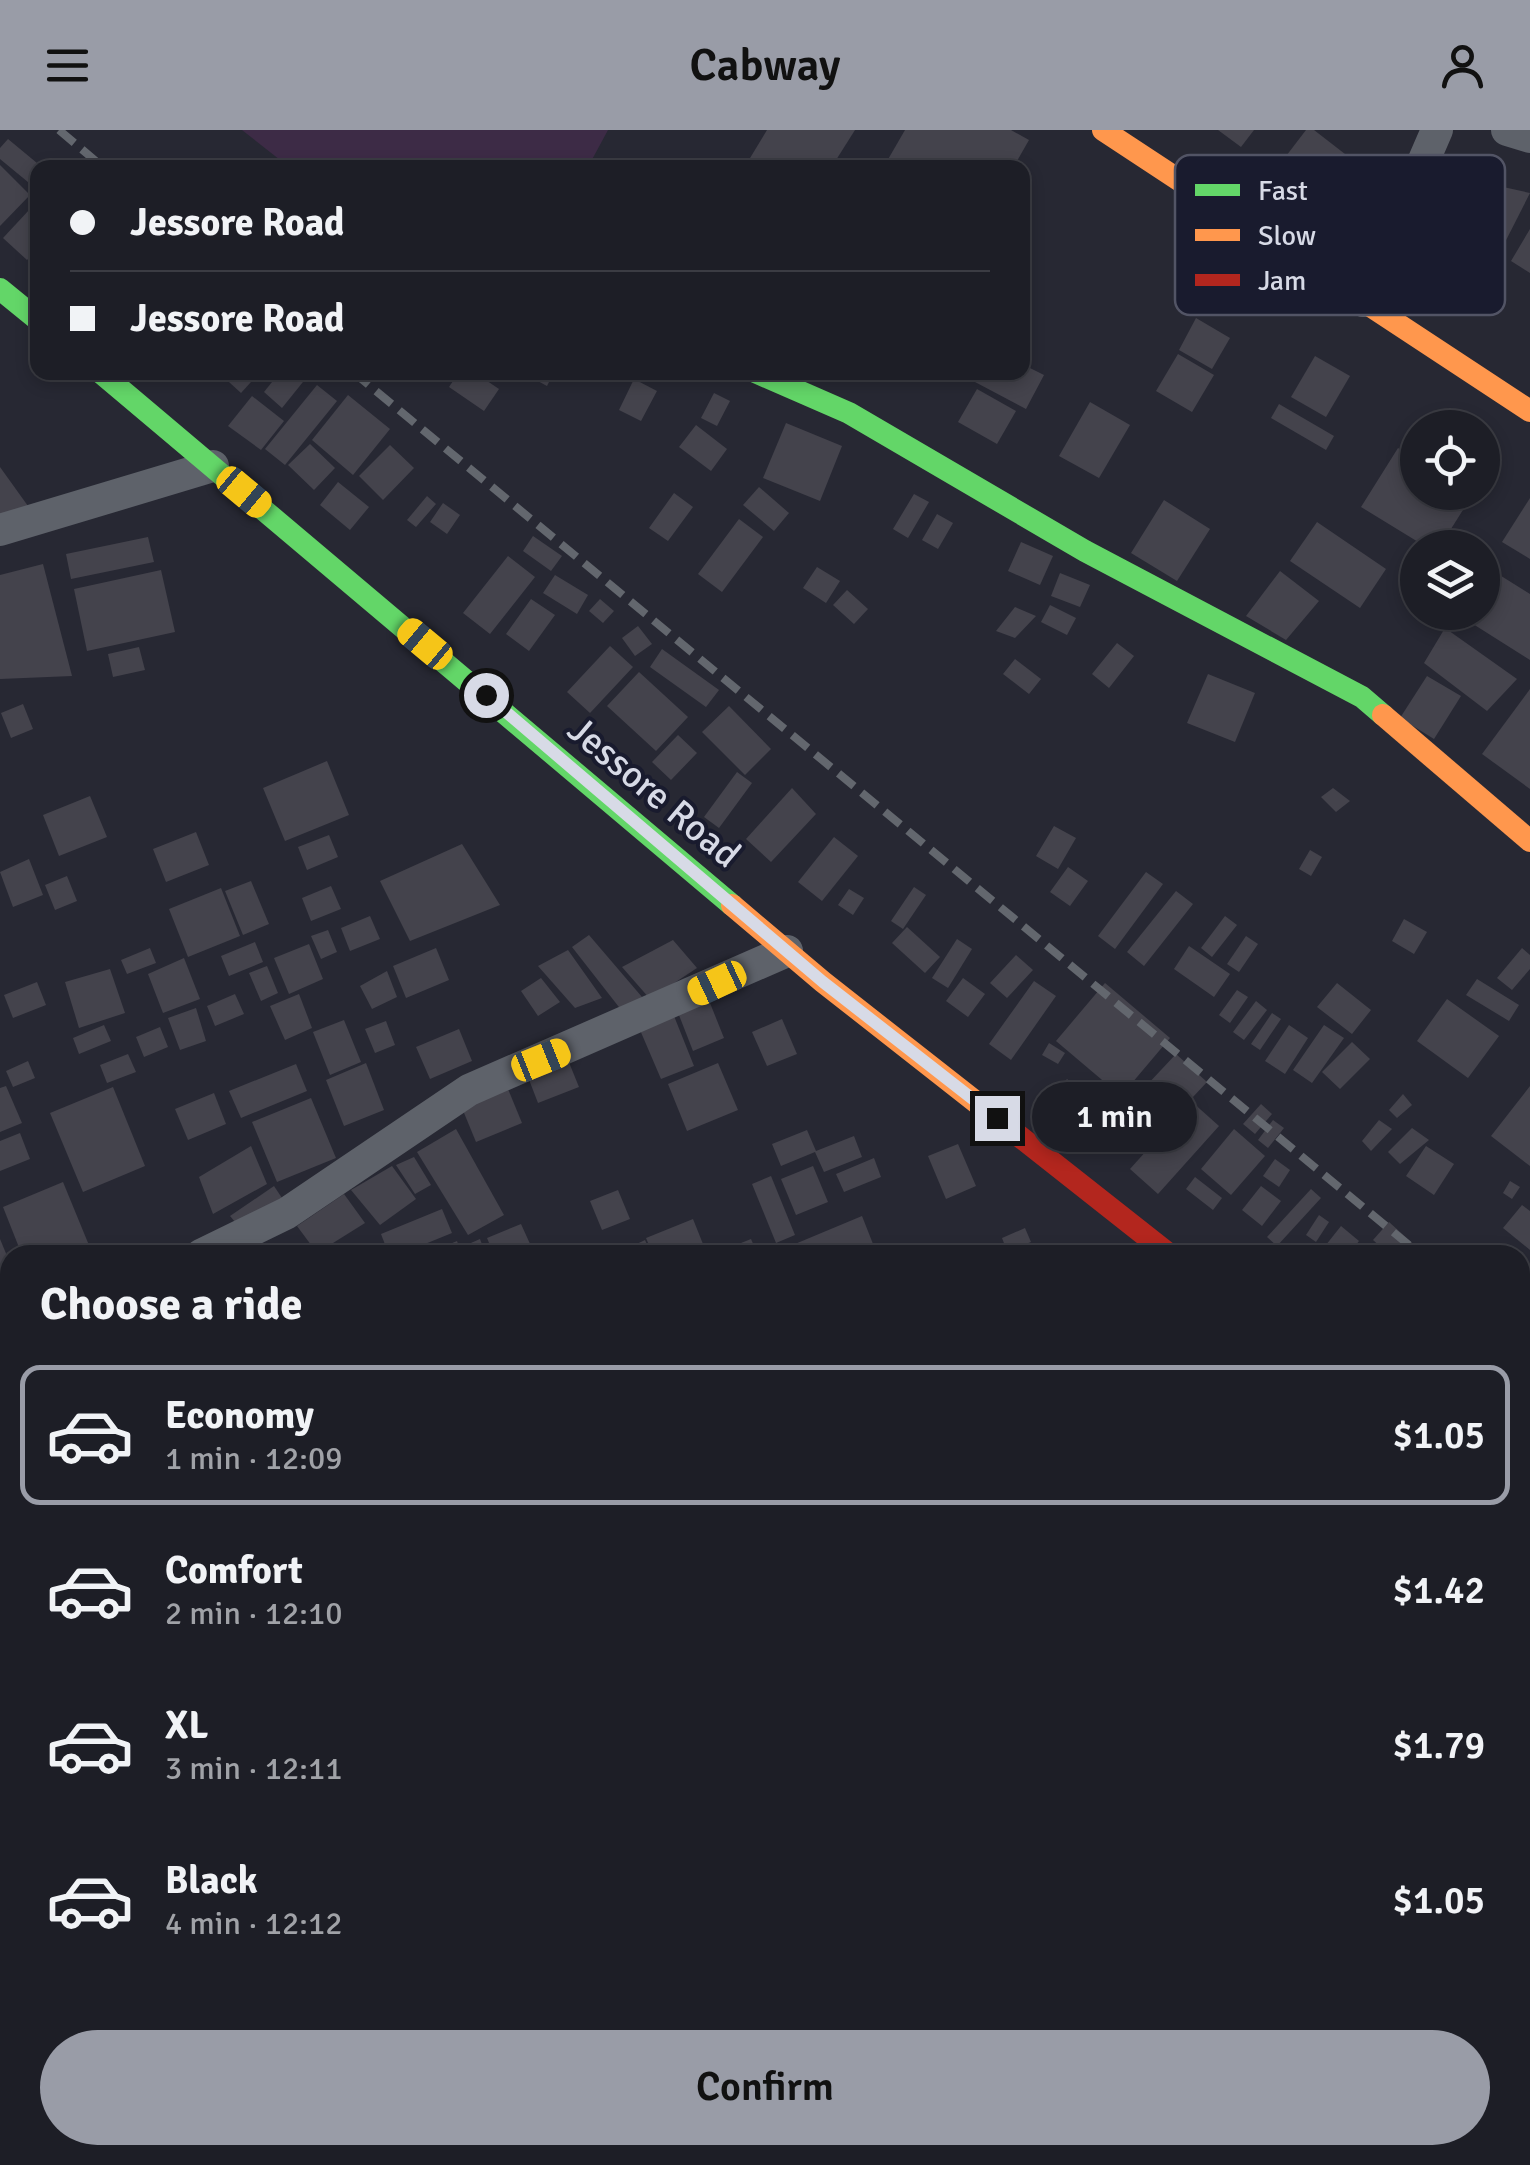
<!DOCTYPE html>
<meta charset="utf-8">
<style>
body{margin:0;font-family:Signika,sans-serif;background:#2a2b32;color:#f1f3f6;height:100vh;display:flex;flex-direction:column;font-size:38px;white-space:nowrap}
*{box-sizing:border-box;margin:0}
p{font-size:32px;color:#a0a2a7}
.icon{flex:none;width:55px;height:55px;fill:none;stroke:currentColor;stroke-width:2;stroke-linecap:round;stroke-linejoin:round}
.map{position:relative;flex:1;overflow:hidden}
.details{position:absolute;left:0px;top:1115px;width:1530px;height:920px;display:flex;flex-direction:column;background:#1d1e26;border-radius:30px 30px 0 0;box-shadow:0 5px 15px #0003,0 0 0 2px #3b3c43}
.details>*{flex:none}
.hud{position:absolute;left:30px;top:30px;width:1000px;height:220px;border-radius:20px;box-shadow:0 5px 15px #0003,0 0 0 2px #3b3c43;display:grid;align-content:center;height:220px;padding:0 40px;background:#1d1e26}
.tools{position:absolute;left:1400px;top:280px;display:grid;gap:20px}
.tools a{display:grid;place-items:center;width:100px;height:100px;border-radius:50%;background:#1d1e26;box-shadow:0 5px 15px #0003,0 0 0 2px #3b3c43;font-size:50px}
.end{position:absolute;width:45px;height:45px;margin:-22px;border:12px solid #d7dae6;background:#111;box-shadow:0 0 0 5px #111}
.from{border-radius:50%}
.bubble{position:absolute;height:70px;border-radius:35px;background:#1d1e26;box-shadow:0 5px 15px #0003,0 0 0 2px #3b3c43;font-size:32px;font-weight:600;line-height:70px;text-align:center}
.car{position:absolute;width:30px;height:60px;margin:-30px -15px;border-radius:12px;box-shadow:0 0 8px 2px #0007;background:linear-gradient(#f5c518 24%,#345 0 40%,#f5c518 0 76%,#345 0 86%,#f5c518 0)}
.hud b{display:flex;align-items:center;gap:35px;height:95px;font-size:38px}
.hud b+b{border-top:2px solid #3b3c43}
.hud i{width:25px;height:25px;background:#f1f3f6}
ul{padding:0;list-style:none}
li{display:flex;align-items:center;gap:30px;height:140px;margin:0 20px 15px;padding:0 20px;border:5px solid transparent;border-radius:20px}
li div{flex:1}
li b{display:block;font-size:38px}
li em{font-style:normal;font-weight:600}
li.on{border-color:#999ca7}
li>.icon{width:90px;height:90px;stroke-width:1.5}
h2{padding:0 40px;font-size:45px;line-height:120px}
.button{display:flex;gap:20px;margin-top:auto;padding:20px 40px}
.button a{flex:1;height:115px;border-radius:60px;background:#999ca7;color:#111;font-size:40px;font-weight:600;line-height:115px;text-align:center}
header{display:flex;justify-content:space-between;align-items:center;height:130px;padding:0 40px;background:#999ca7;color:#111;font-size:45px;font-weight:600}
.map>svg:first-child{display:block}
.green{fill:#3d2b46}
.building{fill:#44434c}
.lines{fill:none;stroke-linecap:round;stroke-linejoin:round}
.street{stroke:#5e626a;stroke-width:32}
.fast{stroke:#63d668;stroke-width:22}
.slow{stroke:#ff974d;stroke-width:22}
.jam{stroke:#b3261e;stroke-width:22}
.rail{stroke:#63676e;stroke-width:8;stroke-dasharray:20 10;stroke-linecap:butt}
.route{stroke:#d7dae6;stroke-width:12}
.labels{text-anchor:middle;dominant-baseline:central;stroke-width:8;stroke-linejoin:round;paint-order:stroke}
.street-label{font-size:38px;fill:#d7dae6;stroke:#191b2e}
.key{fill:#191b2e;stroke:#525465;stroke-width:2.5}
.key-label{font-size:28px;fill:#d7dae6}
</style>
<header><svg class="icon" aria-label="menu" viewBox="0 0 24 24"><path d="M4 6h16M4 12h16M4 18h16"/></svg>Cabway<svg class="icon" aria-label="person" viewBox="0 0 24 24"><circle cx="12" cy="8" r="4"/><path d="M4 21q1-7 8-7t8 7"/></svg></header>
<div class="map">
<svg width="1530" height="2035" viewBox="0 0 1530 2035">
<rect width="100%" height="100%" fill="#272833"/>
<!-- green -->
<path class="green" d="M242,0H608L588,37H289Z"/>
<!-- building -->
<g class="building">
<path d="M767,0H855L831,38H744Z"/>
<path d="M905,0H1011L1029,10L1013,38H883Z"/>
<path d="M1218,0H1254L1241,17Z"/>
<path d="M1306,0H1314L1376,48L1356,88L1280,34Z"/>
<path d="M8,9L43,38H38V53L34,57L0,29V18Z"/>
<path d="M0,35L30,65L0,96Z"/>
<path d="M1485,53L1530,63L1498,126L1454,106Z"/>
<path d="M30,79L38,86V118L27,130L3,108Z"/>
<path d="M1530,99V143L1511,131Z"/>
<path d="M1196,188L1230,208L1212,239L1179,220Z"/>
<path d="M1178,224L1214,245L1192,282L1156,261Z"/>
<path d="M1315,226L1350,246L1326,287L1291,267Z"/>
<path d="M1022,234L1044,245L1026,279L975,252L981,242H1022Z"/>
<path d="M218,242H260L241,263Z"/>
<path d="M280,242H311L282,278L264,262Z"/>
<path d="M459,242H474L499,259L484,281L449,257Z"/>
<path d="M521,242H554L547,256Z"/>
<path d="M634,249L657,261L641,291L619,280Z"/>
<path d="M317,255L337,271L285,335L265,319Z"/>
<path d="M977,259L1016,281L997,314L958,292Z"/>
<path d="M714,263L730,271L717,296L701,288Z"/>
<path d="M348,265L390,299L353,345L312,310Z"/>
<path d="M252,266L284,291L261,320L228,296Z"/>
<path d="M1090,272L1130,295L1099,348L1059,326Z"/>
<path d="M1279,274L1334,306L1326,320L1271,288Z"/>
<path d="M786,293L842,316L820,371L763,348Z"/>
<path d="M696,295L727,319L711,341L679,317Z"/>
<path d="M310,314L335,338L314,360L288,335Z"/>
<path d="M390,315L414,338L383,370L359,346Z"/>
<path d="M1398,318L1418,330V362L1473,364L1439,418H1428L1361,377Z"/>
<path d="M0,337L33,383L0,392Z"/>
<path d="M338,352L369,377L350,400L320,375Z"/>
<path d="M759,357L789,383L774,401L743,375Z"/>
<path d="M674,363L693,377L668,411L649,398Z"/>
<path d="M914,364L929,372L908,408L893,399Z"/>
<path d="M427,366L436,374L416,397L407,390Z"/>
<path d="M1530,368V429L1502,412Z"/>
<path d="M1164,370L1210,399L1177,451L1131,423Z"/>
<path d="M443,373L460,385L447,404L430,392Z"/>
<path d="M937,384L953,393L938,419L922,410Z"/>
<path d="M739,389L763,407L722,462L698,444Z"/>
<path d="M1317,392L1386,439L1360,478L1290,431Z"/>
<path d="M533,406L562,426L551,441L523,421Z"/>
<path d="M148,407L154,432L71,449L66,424Z"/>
<path d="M1021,412L1053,426L1040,455L1008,441Z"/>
<path d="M508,426L535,447L490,504L463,483Z"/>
<path d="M43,434L72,546L0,549V445Z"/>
<path d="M1482,434L1530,464V530L1454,482H1482Z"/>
<path d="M817,437L840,451L826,473L803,458Z"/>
<path d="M161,440L175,502L87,521L74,459Z"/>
<path d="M1280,441L1319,471L1286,510L1246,486Z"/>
<path d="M1060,443L1090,455L1080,477L1051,466Z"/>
<path d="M555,445L588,465L577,484L543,463Z"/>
<path d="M847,460L868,479L854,494L833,475Z"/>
<path d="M531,469L555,485L529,521L506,504Z"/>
<path d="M600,469L614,481L603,493L589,481Z"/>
<path d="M1050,475L1076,488L1067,505L1041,492Z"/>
<path d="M1015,477L1036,486L1015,508L996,501Z"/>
<path d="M638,496L652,514L635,526L622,508Z"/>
<path d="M1445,498L1517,549L1487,581L1424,533Z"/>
<path d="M1117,513L1134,526L1109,558L1092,544Z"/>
<path d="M610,516L633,537L590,583L567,562Z"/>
<path d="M139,517L145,540L113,547L108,524Z"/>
<path d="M662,519L719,560L706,577L650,537Z"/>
<path d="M1015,529L1041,549L1029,564L1003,544Z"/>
<path d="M639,542L688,587L656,621L607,576Z"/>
<path d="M1208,544L1255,563L1235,612L1187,593Z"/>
<path d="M1427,546L1461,566L1434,609L1400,588Z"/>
<path d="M1530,559V659L1482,624Z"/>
<path d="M23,574L33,599L11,608L1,583Z"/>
<path d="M729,576L771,619L745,645L702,602Z"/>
<path d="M678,605L697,623L671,650L652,632Z"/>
<path d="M327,631L349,685L285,711L263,658Z"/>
<path d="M737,642L752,653L719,698L704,687Z"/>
<path d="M792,658L816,684L771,732L746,709Z"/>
<path d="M1333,658L1350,671L1336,682L1321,667Z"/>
<path d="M90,666L107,707L59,726L43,685Z"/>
<path d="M1054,696L1076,708L1058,739L1036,726Z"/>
<path d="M196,702L209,735L166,752L153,719Z"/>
<path d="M329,705L338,727L307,740L298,717Z"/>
<path d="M834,707L858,726L822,771L798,752Z"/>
<path d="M462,714L500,775L410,811L380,751Z"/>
<path d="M1310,720L1322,727L1311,746L1299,739Z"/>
<path d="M29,729L43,765L13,777L0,742Z"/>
<path d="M1068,737L1088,751L1070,776L1050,762Z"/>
<path d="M1146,742L1163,754L1115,819L1098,806Z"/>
<path d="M67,746L77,771L55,780L45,755Z"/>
<path d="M251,751L269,794L243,805L225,761Z"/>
<path d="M331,756L341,779L311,791L302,768Z"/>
<path d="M914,757L926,765L903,799L891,791Z"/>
<path d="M221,758L240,806L188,827L169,779Z"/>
<path d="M849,759L864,768L853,785L838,775Z"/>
<path d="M1176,761L1193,774L1144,836L1127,822Z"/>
<path d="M370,786L380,809L350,821L341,798Z"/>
<path d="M1225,786L1237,795L1212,827L1201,818Z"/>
<path d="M1404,789L1427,802L1414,824L1392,811Z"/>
<path d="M907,797L940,827L925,843L892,813Z"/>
<path d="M328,800L337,822L321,829L311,806Z"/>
<path d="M589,805L642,867L622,881L572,817Z"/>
<path d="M1246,806L1258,814L1239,842L1227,834Z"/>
<path d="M957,809L972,819L948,858L932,848Z"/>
<path d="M673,810L697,838L650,869L622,837Z"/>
<path d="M255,812L263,832L229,846L221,826Z"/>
<path d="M309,814L323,849L289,864L274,828Z"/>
<path d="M1189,816L1230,844L1214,867L1174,839Z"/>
<path d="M150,818L156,833L127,844L121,830Z"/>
<path d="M436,818L449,850L406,868L393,836Z"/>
<path d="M1522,818L1530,825V839L1512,860L1497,848Z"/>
<path d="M568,820L602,868L575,878L538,836Z"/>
<path d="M1016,825L1033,840L1007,868L990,853Z"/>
<path d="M184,828L200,869L163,883L148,844Z"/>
<path d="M267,836L278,863L261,871L249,843Z"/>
<path d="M110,839L125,883L79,898L65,852Z"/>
<path d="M387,841L397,867L372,879L360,856Z"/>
<path d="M541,848L560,872L538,886L521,861Z"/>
<path d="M963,848L985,864L968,887L946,871Z"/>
<path d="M1477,849L1519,875L1509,891L1466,865Z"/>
<path d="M1034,851L1056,866L1011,930L989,914Z"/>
<path d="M37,852L46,875L13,888L4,865Z"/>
<path d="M1105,853L1170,908L1121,966L1056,911Z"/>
<path d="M1337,853L1371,880L1352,904L1317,877Z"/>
<path d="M1237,860L1248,867L1230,893L1219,885Z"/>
<path d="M235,864L244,884L215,896L207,876Z"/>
<path d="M299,864L312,898L285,910L270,876Z"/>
<path d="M708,868L724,908L693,921L677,880Z"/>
<path d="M1447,869L1499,906L1468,948L1417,911Z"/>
<path d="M1256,871L1267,880L1244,910L1233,902Z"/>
<path d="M196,878L206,911L180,920L168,888Z"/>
<path d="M1272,883L1281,889L1260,920L1251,914Z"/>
<path d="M674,886L694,936L661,949L640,900Z"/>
<path d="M782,889L797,924L767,936L752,902Z"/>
<path d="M344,890L361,932L330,945L313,902Z"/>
<path d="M386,891L395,915L375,923L365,899Z"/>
<path d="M104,895L111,911L79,924L73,908Z"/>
<path d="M1289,895L1308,908L1285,944L1265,931Z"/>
<path d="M1324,895L1344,908L1312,953L1293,940Z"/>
<path d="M160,897L168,917L144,927L136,907Z"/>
<path d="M459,899L472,931L430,949L416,917Z"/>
<path d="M1352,912L1370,929L1340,959L1322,942Z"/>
<path d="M1049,913L1065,923L1058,934L1042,925Z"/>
<path d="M128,924L136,942L107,953L100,935Z"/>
<path d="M1176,924L1207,952L1162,1000L1131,972Z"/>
<path d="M568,930L579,957L538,973L528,947Z"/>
<path d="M28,931L35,948L13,957L6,941Z"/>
<path d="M366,933L384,980L344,996L326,950Z"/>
<path d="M718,933L738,980L687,1001L668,954Z"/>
<path d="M296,934L307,961L241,988L229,961Z"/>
<path d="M1067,949L1105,980L1088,1001L1049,970Z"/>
<path d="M6,956L22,993L0,1002V958Z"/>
<path d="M1530,956V1036L1491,1006Z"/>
<path d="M113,957L145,1036L83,1062L50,983Z"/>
<path d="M508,959L522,993L476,1012L462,978Z"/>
<path d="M214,963L226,994L188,1010L175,979Z"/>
<path d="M1403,964L1412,975L1397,988L1389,980Z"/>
<path d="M311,968L336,1028L277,1052L252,992Z"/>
<path d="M1191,971L1219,996L1158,1064L1130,1039Z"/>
<path d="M1261,974L1272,984L1255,1004L1243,994Z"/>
<path d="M1273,990L1284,998L1268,1018L1258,1010Z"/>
<path d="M1379,990L1392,999L1371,1021L1362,1011Z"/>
<path d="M1412,998L1429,1010L1400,1034L1388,1022Z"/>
<path d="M456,999L504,1085L468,1105L417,1022Z"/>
<path d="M1234,999L1265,1026L1231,1065L1201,1039Z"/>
<path d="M807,1000L816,1021L854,1006L862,1027L824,1042L815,1022L781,1036L772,1014Z"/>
<path d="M20,1003L30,1029L0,1041V1011Z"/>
<path d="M958,1014L976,1056L946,1069L928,1026Z"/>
<path d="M251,1016L267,1054L213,1084L199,1047Z"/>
<path d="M1426,1016L1454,1034L1434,1065L1406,1046Z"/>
<path d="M414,1027L431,1055L415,1064L396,1035Z"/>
<path d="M874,1028L881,1047L844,1062L836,1044Z"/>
<path d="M1275,1029L1290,1040L1279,1057L1263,1046Z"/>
<path d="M392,1036L416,1069L380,1095L351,1060Z"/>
<path d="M813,1036L828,1072L796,1085L781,1049Z"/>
<path d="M771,1046L795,1105L776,1113L752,1054Z"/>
<path d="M1195,1047L1222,1068L1213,1080L1186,1059Z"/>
<path d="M1510,1051L1520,1057L1512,1069L1503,1063Z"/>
<path d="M63,1052L93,1125H22L3,1077Z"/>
<path d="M274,1056L284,1071L241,1099L230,1086Z"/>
<path d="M1261,1056L1281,1071L1262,1096L1242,1080Z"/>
<path d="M1311,1059L1321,1068L1277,1116L1267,1107Z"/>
<path d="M618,1060L630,1089L602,1100L590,1071Z"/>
<path d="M344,1064L365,1093L317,1123L297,1096Z"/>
<path d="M1522,1075L1530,1081V1120L1503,1098Z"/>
<path d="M442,1079L452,1103L398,1125H389L381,1104Z"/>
<path d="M1319,1085L1329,1092L1316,1112L1306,1105Z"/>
<path d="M862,1086L875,1119L861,1125H786L783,1119Z"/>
<path d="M693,1089L703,1114L676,1125H653L646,1108Z"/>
<path d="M1389,1092L1420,1120L1416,1125H1390L1373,1110Z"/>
<path d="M521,1094L531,1116L509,1125H494L487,1108Z"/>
<path d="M1341,1096L1359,1111L1348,1125H1318Z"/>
<path d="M1025,1098L1031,1112L1007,1121L1002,1108Z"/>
<path d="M0,1109L10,1133V1191L0,1195Z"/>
<path d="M480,1109L486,1125H468L464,1116Z"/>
<path d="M751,1109L758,1125H711Z"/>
<path d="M645,1110L652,1125H621L620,1122Z"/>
<path d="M457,1111L462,1125H424Z"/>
<path d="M1043,1113L1048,1125H1029L1027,1120Z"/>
<path d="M1525,1254L1530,1257V1277L1520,1294V1262Z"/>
<path d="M1530,1304V1344L1520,1334V1314Z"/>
<path d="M10,1450V1479L0,1483V1454Z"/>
<path d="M10,1858V1885L0,1889V1862Z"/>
<path d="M1520,1871L1530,1895V1909L1520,1913Z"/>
<path d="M6,1910L10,1919V1973L0,1977V1913Z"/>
<path d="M117,2025H177L181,2035H105L103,2031Z"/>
<path d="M183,2025H219L222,2032L187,2035Z"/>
<path d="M510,2025H543L514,2035Z"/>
<path d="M912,2025H1005L1009,2035H967L964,2027L945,2035H916Z"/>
<path d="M1107,2025H1126L1130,2035H1111Z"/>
</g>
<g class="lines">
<!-- street -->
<g class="street">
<path d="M1507,0L1530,7"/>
<path d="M1363,171L1437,0"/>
<path d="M0,400L213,336"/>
<path d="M201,1125L287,1083L469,960L787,821"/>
<path d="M0,1214L10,1211"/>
<path d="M0,1238L10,1265"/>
<path d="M0,1638L10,1633"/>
<path d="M0,1946L10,1963"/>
<path d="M48,2025L54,2035"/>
<path d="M879,2025L885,2035"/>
</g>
<!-- fast -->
<g class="fast">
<path d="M0,159L38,190"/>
<path d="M100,242L732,775"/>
<path d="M755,242L849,283L1085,421L1362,567L1383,585"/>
<path d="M1520,1417L1530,1426"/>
</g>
<!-- slow -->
<g class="slow">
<path d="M1103,0L1530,281"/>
<path d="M1383,585L1530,711"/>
<path d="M732,775L823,852L995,987"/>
</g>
<!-- jam -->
<path class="jam" d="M995,987L1170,1125"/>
<!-- rail -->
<g class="rail">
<path d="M59,0L104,38"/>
<path d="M353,242L1421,1125"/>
<path d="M1520,1206L1530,1215"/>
</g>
</g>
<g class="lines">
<!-- route -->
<path class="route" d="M486,565L823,852L997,988"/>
</g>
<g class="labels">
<!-- street labels -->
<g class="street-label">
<text transform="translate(654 662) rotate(40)">Jessore Road</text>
</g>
</g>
<!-- legend -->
<rect x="1175" y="25" width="330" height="160" rx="15" class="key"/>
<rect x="1195" y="54" width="45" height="12" fill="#63d668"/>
<rect x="1195" y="99" width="45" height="12" fill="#ff974d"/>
<rect x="1195" y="144" width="45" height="12" fill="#b3261e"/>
<g class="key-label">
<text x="1258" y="70">Fast</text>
<text x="1258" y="115">Slow</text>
<text x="1258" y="160">Jam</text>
</g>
</svg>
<div class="tools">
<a><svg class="icon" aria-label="locate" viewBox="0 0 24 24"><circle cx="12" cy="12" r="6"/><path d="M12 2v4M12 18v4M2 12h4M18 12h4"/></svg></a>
<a><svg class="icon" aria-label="layers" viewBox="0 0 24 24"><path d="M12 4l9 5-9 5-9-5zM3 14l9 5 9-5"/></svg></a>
</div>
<i class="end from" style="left:486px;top:565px"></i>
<i class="end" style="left:997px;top:988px"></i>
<div class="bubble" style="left:1032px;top:952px;width:165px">1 min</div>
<i class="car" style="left:244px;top:362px;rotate:130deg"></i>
<i class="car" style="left:425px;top:514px;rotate:310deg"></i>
<i class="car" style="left:717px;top:853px;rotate:245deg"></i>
<i class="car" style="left:541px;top:930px;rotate:68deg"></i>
<div class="hud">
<b><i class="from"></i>Jessore Road</b>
<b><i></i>Jessore Road</b>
</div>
<section class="details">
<h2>Choose a ride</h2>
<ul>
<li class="on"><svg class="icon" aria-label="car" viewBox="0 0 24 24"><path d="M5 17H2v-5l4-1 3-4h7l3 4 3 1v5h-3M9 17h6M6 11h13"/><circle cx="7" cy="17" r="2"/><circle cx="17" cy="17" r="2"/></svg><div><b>Economy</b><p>1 min · 12:09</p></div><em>$1.05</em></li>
<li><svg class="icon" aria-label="car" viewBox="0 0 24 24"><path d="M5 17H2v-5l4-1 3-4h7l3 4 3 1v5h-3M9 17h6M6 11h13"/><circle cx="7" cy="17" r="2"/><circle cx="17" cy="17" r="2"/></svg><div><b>Comfort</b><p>2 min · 12:10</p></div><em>$1.42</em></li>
<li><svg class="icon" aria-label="car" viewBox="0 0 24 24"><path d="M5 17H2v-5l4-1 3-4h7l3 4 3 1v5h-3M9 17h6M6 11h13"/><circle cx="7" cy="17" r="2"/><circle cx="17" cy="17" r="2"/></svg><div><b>XL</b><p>3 min · 12:11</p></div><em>$1.79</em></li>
<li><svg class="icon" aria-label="car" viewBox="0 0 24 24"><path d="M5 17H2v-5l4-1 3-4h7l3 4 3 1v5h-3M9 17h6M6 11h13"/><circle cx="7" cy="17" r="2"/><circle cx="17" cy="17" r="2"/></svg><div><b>Black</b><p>4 min · 12:12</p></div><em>$1.05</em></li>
</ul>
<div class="button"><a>Confirm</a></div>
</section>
</div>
